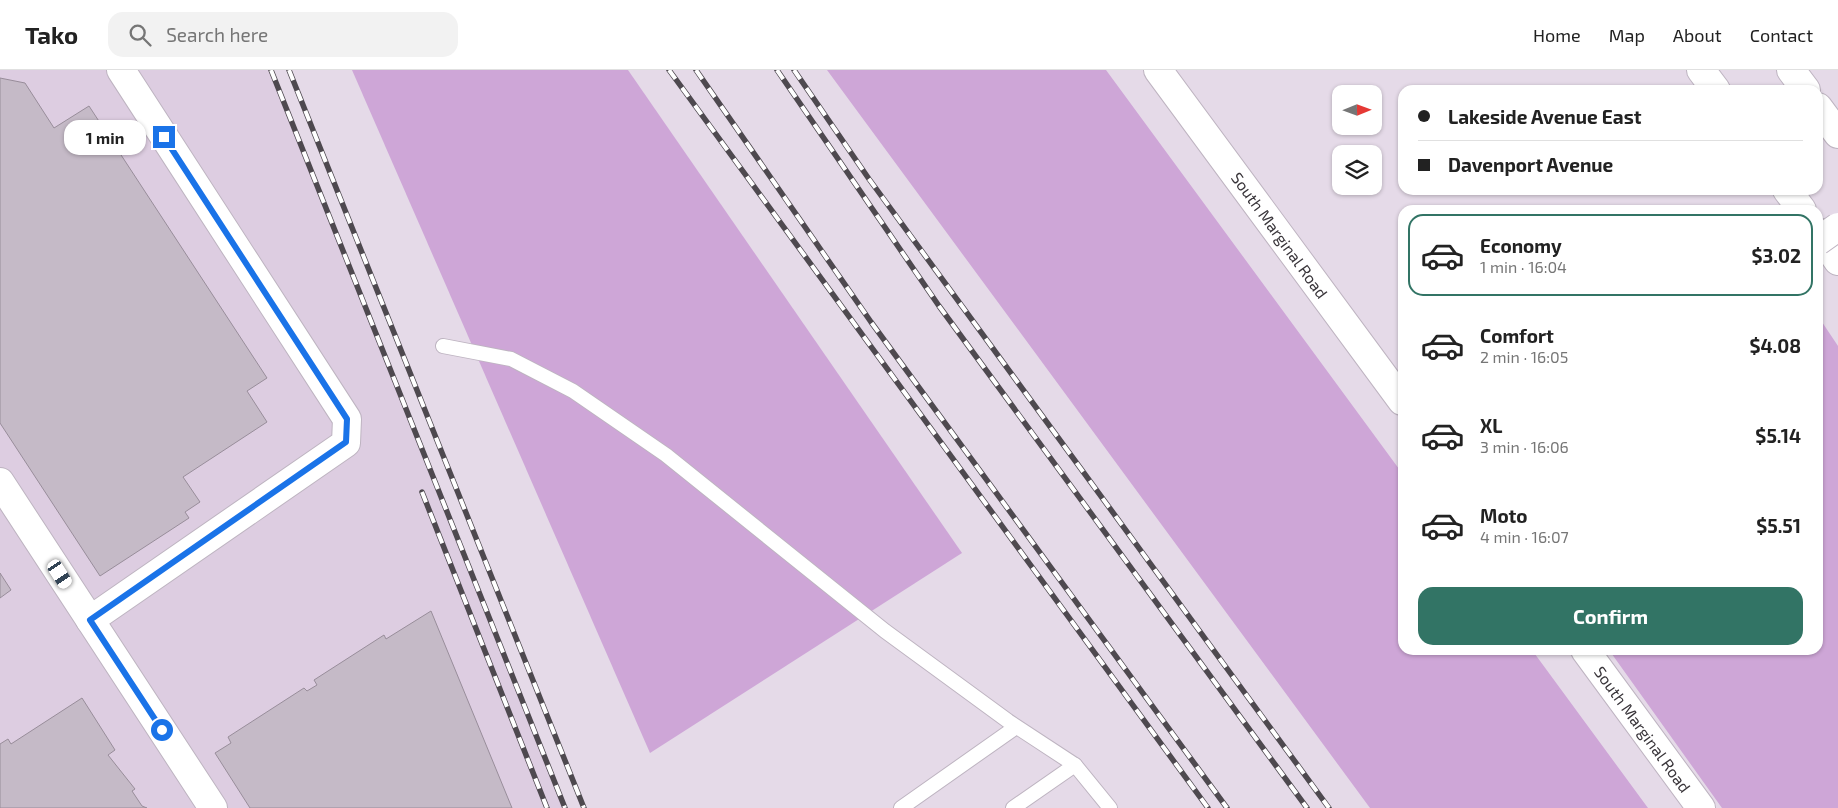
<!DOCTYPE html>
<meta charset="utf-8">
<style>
body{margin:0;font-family:"Exo 2",sans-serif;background:#f2f2f2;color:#222;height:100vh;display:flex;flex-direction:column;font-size:19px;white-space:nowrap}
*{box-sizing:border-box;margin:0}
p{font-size:16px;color:#767676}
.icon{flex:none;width:28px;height:28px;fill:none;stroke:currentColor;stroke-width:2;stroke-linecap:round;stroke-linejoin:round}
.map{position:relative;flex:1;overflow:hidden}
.side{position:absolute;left:1398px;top:135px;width:425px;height:450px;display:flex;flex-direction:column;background:#fff;border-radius:15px;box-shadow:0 1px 4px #0004}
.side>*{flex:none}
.hud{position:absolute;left:1398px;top:15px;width:425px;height:110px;border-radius:15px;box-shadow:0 1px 4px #0004;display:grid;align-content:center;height:110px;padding:0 20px;background:#fff}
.needle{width:32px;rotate:89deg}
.tools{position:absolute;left:1332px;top:15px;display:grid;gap:10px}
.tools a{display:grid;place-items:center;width:50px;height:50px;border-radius:10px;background:#fff;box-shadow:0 1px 4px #0004;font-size:25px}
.end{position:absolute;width:22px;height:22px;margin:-11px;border:6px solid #1a73e8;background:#fff;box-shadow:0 0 0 2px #fff}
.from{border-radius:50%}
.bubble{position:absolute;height:35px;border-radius:15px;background:#fff;box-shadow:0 1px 4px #0004;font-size:16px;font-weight:700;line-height:35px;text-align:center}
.car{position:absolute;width:15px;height:30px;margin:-15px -8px;border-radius:6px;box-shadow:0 0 4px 1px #0007;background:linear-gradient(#fff 24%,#345 0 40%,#fff 0 76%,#345 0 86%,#fff 0)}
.hud b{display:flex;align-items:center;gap:18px;height:48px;font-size:19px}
.hud b+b{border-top:1px solid #e0e0e0}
.hud i{width:12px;height:12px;background:#222}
ul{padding:9px 0 0;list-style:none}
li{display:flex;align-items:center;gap:15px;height:82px;margin:0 10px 8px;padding:0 10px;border:2px solid transparent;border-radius:15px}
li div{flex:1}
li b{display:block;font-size:19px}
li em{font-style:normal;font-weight:700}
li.on{border-color:#327465}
li>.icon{width:45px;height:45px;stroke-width:1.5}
.action{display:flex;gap:10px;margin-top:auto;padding:10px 20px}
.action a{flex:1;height:58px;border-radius:15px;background:#327465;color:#fff;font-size:20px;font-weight:700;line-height:58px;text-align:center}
header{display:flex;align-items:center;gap:30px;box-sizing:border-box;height:70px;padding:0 25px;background:#fff;border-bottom:1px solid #e0e0e0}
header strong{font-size:24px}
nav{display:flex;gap:28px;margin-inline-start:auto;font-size:18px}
.search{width:350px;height:45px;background:#f2f2f2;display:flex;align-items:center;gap:12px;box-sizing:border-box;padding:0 18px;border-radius:15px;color:#767676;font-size:19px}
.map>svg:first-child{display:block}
.built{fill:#ddcde1}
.green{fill:#cea6d7}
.building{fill:#c5bac7;stroke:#988d9a}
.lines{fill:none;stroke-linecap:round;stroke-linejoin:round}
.lane-casing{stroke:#beb4c1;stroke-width:16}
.street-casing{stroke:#beb4c1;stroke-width:30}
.secondary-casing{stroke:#beb4c1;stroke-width:30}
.highway-casing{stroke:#beb4c1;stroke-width:30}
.lane{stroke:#fff;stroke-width:14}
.street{stroke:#fff;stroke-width:28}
.secondary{stroke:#fff;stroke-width:28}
.highway{stroke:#fff;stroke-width:28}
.rail-casing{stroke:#4e494f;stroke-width:5.5}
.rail{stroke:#fff;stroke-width:4;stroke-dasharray:11;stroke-linecap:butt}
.highway-bridge-casing{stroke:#beb4c1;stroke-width:30;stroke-linecap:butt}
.highway-bridge{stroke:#fff;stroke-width:28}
.route{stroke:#1a73e8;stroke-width:6}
.labels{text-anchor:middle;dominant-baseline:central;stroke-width:4;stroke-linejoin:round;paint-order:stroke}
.street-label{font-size:16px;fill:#39353a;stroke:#fff}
</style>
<header>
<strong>Tako</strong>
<div class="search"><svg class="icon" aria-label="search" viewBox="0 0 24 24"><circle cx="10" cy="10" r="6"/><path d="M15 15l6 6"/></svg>Search here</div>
<nav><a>Home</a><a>Map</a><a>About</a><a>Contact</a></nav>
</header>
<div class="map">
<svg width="1838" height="738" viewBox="0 0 1838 738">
<rect width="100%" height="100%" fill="#e5dae8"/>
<!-- built -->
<path class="built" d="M0,0H271L565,738H0Z"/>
<!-- green -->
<g class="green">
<path d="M352,0H628L962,483L650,683Z"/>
<path d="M827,0H1106L1402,403V580H1532L1648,738H1370Z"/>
<path d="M1818,246L1838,276V738H1722L1609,580H1818Z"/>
</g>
<!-- building -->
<g class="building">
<path d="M0,8L25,13L54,58L89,36L267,308L247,321L267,352L183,407L200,432L185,442L189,448L100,506L0,353Z"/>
<path d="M0,503L11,520L0,528Z"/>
<path d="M431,541L512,738H250L215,683L231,673L228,667L304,618L307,621L317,615L314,610L384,565L386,569Z"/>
<path d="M82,628L115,680L108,685L135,719L132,721L142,736L147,738H0V674L8,669L11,674Z"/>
</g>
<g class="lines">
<!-- lane casing -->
<g class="lane-casing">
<g id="lane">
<path d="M443,276L511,289L573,321L666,385L885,561L1008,651L1075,695L1110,738"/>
<path d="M901,738L1016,657"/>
<path d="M1013,738L1075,695"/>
</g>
</g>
<!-- street casing -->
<g class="street-casing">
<path id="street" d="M90,550L346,373L347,349L121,0"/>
</g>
<!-- secondary casing -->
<g class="secondary-casing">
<g id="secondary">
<path d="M1158,0L1402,331"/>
<path d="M0,412L213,738"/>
<path d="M1585,580L1701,738"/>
</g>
</g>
<!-- highway casing -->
<g class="highway-casing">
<g id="highway">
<path d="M1701,0L1716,20"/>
<path d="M1791,0L1806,20"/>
<path d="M1818,37L1838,64"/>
<path d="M1787,120L1802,140"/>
<path d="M1818,162L1838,191"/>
</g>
</g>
<!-- lane -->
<use href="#lane" class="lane"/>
<!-- street -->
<use href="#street" class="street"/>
<!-- secondary -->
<use href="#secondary" class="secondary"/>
<!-- highway -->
<use href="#highway" class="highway"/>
<!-- rail casing -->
<g class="rail-casing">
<g id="rail">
<path d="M271,0L565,738"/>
<path d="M289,0L584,738"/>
<path d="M669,0L1208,738"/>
<path d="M696,0L871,252L1227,738"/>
<path d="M777,0L939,236L1307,738"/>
<path d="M794,0L869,109L1329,738"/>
<path d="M422,422L547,738"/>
</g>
</g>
<!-- rail -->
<use href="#rail" class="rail"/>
<!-- highway-bridge casing -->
<g class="highway-bridge-casing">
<path id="highway-bridge" d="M1818,171L1838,157"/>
</g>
<!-- highway-bridge -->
<use href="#highway-bridge" class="highway-bridge"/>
</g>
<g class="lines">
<!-- route -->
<path class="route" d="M162,660L90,550L346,372L347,349L164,67"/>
</g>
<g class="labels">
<!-- street labels -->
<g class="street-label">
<text transform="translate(1280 165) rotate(54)">South Marginal Road</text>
<text transform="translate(1643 659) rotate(54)">South Marginal Road</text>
</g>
</g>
</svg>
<div class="tools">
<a><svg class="needle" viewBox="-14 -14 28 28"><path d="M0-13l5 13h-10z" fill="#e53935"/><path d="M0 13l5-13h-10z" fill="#767676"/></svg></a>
<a><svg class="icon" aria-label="layers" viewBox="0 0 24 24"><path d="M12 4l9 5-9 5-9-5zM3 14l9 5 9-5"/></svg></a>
</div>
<i class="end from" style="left:162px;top:660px"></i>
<i class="end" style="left:164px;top:67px"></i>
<div class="bubble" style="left:64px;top:50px;width:82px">1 min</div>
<i class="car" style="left:60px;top:504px;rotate:147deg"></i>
<div class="hud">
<b><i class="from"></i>Lakeside Avenue East</b>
<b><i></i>Davenport Avenue</b>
</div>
<section class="side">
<ul>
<li class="on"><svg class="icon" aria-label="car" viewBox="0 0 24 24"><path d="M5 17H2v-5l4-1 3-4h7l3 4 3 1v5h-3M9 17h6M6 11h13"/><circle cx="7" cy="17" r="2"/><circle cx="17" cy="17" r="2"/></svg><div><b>Economy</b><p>1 min · 16:04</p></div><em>$3.02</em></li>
<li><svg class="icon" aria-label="car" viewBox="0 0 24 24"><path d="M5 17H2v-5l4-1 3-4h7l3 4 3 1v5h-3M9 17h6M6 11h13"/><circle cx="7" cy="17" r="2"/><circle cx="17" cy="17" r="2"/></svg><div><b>Comfort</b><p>2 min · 16:05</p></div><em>$4.08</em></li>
<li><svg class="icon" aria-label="car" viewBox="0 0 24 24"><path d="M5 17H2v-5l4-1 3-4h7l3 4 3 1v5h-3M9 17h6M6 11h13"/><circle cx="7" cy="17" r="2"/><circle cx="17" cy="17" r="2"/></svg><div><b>XL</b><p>3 min · 16:06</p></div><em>$5.14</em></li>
<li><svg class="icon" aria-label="car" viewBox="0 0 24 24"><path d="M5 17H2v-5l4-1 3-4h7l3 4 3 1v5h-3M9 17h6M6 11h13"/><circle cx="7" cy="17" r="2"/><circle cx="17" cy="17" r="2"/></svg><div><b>Moto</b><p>4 min · 16:07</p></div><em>$5.51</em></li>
</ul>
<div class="action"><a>Confirm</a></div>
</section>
</div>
